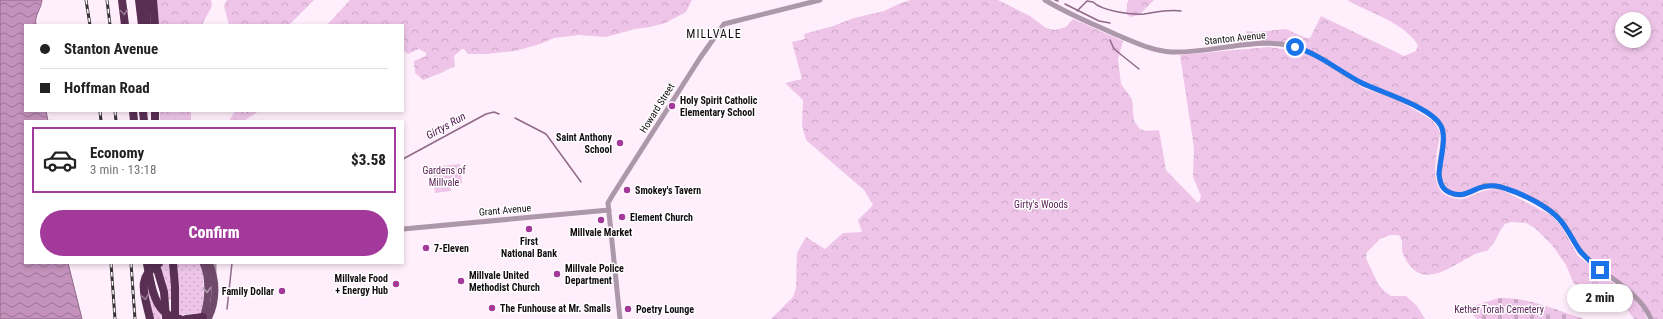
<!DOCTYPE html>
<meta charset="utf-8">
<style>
body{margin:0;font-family:"Roboto Condensed",sans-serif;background:#f6f6f6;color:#222;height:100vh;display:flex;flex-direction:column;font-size:15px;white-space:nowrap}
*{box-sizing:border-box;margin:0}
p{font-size:13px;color:#767676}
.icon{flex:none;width:22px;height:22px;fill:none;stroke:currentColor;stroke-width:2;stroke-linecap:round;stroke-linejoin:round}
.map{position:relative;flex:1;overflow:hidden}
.panel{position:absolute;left:24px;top:120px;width:380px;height:144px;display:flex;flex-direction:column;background:#fff;border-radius:0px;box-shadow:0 2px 6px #0003}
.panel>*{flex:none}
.banner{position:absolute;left:24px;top:24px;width:380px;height:88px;border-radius:0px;box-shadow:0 2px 6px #0003;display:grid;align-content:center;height:88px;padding:0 16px;background:#fff}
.controls{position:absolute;left:1615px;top:12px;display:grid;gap:8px}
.controls a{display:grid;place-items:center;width:36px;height:36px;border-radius:50%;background:#fff;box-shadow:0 2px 6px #0003;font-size:20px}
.end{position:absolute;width:18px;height:18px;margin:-9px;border:5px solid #1a73e8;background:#fff;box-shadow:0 0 0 2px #fff}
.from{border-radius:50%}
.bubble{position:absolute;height:28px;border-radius:14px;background:#fff;box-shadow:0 2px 6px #0003;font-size:13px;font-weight:800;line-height:28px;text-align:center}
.banner b{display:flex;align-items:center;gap:14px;height:38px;font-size:15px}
.banner b+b{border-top:1px solid #e0e0e0}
.banner i{width:10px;height:10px;background:#222}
ul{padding:7px 0 0;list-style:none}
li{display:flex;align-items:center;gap:12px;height:66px;margin:0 8px 6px;padding:0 8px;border:2px solid #e0e0e0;border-radius:0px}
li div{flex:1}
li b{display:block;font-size:15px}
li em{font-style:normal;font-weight:800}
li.active{border-color:#a3399b}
li>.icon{width:36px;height:36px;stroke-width:1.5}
.primary-button{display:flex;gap:8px;margin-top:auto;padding:8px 16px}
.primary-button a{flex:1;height:46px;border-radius:24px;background:#a3399b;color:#fff;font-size:16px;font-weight:800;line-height:46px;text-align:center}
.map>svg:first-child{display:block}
.grass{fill:url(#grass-dots)}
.forest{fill:url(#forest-crowns);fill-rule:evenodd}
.cemetery{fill:url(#cemetery-stones)}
.garden{fill:#eec4e8}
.water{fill:url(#water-waves);stroke:#8e6988}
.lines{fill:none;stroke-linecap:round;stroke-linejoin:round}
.stream{stroke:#8e6988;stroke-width:1.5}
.tertiary{stroke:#ad97aa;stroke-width:5}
.primary{stroke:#704a6b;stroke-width:7}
.motorway{stroke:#592f54;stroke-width:8}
.rail-casing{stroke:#373136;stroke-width:3}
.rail{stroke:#fff;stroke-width:1.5;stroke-dasharray:4.5;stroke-linecap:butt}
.motorway-bridge{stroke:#592f54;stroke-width:8}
.oneway{stroke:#937890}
.oneway2{stroke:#b09bae}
.route{stroke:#1a73e8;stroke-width:5}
.poi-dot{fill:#a3399b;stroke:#fff;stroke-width:1.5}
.labels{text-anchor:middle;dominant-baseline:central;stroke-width:3;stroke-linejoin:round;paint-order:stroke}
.street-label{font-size:10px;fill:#110c10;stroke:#fff}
.poi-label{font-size:10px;font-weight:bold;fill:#110c10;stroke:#fff;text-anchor:start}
.park-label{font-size:10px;fill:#581d53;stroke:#fff}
.water-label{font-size:11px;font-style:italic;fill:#4b1047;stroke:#fff}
.quarter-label{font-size:12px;letter-spacing:1px;fill:#110c10;stroke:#fff}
</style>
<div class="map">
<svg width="1663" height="319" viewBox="0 0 1663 319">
<defs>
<pattern id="grass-dots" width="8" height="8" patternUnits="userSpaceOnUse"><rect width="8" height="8" fill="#eec4e8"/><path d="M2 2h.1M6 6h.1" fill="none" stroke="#cba7c6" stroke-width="1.8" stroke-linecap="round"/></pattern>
<pattern id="forest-crowns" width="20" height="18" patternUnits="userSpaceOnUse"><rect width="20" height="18" fill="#eec4e8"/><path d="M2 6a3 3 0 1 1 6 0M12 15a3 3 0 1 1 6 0" fill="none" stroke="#cba7c6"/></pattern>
<pattern id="cemetery-stones" width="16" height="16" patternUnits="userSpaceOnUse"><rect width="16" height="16" fill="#eec4e8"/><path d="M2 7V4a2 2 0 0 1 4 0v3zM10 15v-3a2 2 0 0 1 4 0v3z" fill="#cba7c6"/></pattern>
<pattern id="water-waves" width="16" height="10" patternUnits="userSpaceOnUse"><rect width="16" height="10" fill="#c391bc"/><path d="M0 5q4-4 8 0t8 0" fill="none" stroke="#9d7597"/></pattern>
</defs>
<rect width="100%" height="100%" fill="#ffeffc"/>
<!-- grass -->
<g class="grass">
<path d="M165,263H200L203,271L204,307L199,315L198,313L178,315L172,297L169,301L165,281L160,266Z"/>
<path d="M147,282L161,312V319H153L147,289Z"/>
</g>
<!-- forest -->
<g class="forest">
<path d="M156,0H211L212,6L202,25H158Z"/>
<path d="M227,0H314L289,25H229L224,6Z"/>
<path d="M350,0H692L686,12L665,23L650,27L635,29L606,37L579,35L554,38L540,44L515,51L486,54H468L464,49H462L454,56L455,66L441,73L423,80L415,73C416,69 413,65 414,61L426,56V53L419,49L408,54L403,50V25H327Z"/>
<path d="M911,0H998L1030,16L1046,28L1055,30L1066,27L1073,19L1123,41L1118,59L1121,84L1132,99L1134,121L1140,129L1146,131L1159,130L1166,170L1197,202H1199L1201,196L1193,177L1194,148L1180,55L1269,47L1298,51L1316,58L1363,88L1396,99L1432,120L1437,126L1440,133C1438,151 1427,187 1448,196C1453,198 1458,200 1463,199C1479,194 1485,187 1502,190L1551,215L1562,227L1578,256L1635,300L1644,311L1647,319H1634L1627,309L1620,306L1599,307L1587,298L1573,282L1566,265L1552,245L1535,228L1526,223L1511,222L1505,224L1500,231L1494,243L1487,251C1465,252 1432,292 1410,266C1407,262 1402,254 1402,249C1402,243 1403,241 1399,235H1390L1380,239L1367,252L1366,258L1378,284L1385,292L1391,296H1406L1417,306L1425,319H771L793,297L796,288L797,253L806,237L825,249L843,233L862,232L858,220L873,205L864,190L806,140L802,125L803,100L785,83L802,79L792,42L805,39L804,34L833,26L854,18L884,11L901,3Z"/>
<path d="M1128,0H1154L1139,15L1130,17L1126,13Z"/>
<path d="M1347,0H1663V319H1651L1643,305L1592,263L1553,212L1508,189L1489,186L1457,196L1441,185L1443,130L1427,114L1363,84L1316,55L1282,44L1236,46L1247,31L1256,32L1286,29L1306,38H1310L1321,16L1404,56L1416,51L1418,45C1402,21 1371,14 1347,0ZM1622,19H1644V41H1622Z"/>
<rect x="160" y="111" width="31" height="10"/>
<path d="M235,111H259L244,121H229Z"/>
</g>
<!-- cemetery -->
<path class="cemetery" d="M1499,298C1529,297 1556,310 1584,319H1477L1467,308Z"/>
<!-- garden -->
<path class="garden" d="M460,164L462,183L450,185L451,191L435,193L432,167Z"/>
<!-- water -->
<path class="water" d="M0,0H42C41,10 34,15 36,25H25V111H46L48,121H25V263H68L82,319H0Z"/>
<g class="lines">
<!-- stream -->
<g class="stream">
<path d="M1055,0L1058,1"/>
<path d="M1065,4L1099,21L1110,23"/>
<path d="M1077,11L1087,1L1093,2C1102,11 1131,15 1144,14C1157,12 1168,9 1181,11"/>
<path d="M1110,40L1114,49L1139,69"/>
<path d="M515,118L546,134L581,182"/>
<path d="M403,159L486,114L494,112L499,114"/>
<path d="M227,309L232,263"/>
</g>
<!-- tertiary -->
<g class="tertiary">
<path d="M1045,0C1068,14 1093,24 1117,35C1135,42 1152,51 1171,52C1217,54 1263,32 1307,51C1327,60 1344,75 1363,84C1382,92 1429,107 1440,124C1452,142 1426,180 1449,192C1462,200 1472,190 1484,186C1491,184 1500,187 1507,189C1522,194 1539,202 1551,211C1566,221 1571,241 1583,254C1604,277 1638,289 1651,319"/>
<path d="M403,229L609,210"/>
<path d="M214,273V263"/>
<path d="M620,319L608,203L612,196L700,58L724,24L820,0"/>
</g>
<!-- primary -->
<g class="primary">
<path d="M202,319C209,305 210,277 203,263"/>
<path d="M208,319C217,302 217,280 209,263"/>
</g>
<!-- motorway -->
<g class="motorway">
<path d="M122,0L125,25"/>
<path d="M139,0L142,25"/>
<path d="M146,0L147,25"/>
<path d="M153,0L155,25"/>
<path d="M133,111L134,121"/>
<path d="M143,111L144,121"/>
<path d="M155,111V121"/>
<path d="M173,263L175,287V312"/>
<path d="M158,272L164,292L165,305"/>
<path d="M151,284C155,301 161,316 180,319"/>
<path d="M150,319C145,295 135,278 159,263"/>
<path d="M186,319L203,317"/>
</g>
<!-- rail casing -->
<g class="rail-casing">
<g id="rail">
<path d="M86,0L90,25"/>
<path d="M107,0L110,25"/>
<path d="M100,111L101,121"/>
<path d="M115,111L116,121"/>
<path d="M111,263L115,319"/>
<path d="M131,263L135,319"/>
</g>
</g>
<!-- rail -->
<use href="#rail" class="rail"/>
<!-- motorway-bridge -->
<g class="motorway-bridge">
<path d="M155,263L158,272"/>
<path d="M147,264L151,284"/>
<path d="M165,305L166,318"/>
<path d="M174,319L175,312"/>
</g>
</g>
<!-- one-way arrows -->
<defs><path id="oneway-chevron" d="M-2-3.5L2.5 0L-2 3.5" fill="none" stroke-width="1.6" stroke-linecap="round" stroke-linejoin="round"/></defs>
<g class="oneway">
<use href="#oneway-chevron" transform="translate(124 12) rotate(83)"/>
<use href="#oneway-chevron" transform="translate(145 297) rotate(79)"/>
</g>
<use class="oneway2" href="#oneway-chevron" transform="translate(207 290) rotate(88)"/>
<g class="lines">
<!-- route -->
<path class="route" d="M1295,47C1319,54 1339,71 1362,83C1380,92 1432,107 1441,126C1447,137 1440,161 1439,174C1440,183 1442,190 1451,193C1466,199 1475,186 1489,186C1495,185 1502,187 1507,189C1523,194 1549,207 1560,220C1568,229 1573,241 1580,251C1586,258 1593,264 1600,270"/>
</g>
<!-- markers -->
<g class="poi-dot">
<circle cx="672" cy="106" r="4"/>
<circle cx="620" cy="143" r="4"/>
<circle cx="627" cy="190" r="4"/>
<circle cx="622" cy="217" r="4"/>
<circle cx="601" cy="220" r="4"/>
<circle cx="529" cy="229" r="4"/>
<circle cx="426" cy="248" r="4"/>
<circle cx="557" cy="274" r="4"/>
<circle cx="461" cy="281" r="4"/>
<circle cx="396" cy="284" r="4"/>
<circle cx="282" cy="291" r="4"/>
<circle cx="492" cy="308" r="4"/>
<circle cx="628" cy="309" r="4"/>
</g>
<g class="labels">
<!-- street labels -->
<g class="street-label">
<text transform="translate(1235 38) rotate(-6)">Stanton Avenue</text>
<text transform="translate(657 108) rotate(-58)">Howard Street</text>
<text transform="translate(505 210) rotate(-5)">Grant Avenue</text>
</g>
<!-- poi labels -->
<g class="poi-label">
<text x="680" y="100">Holy Spirit Catholic<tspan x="680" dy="12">Elementary School</tspan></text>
<text x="612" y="137" text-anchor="end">Saint Anthony<tspan x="612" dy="12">School</tspan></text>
<text x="635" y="190">Smokey's Tavern</text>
<text x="630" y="217">Element Church</text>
<text x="601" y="232" text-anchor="middle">Millvale Market</text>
<text x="529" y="241" text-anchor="middle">First<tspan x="529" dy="12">National Bank</tspan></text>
<text x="434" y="248">7-Eleven</text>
<text x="565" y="268">Millvale Police<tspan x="565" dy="12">Department</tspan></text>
<text x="469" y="275">Millvale United<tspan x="469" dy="12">Methodist Church</tspan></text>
<text x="388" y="278" text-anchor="end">Millvale Food<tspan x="388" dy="12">+ Energy Hub</tspan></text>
<text x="274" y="291" text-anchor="end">Family Dollar</text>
<text x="500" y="308">The Funhouse at Mr. Smalls</text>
<text x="636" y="309">Poetry Lounge</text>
</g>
<!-- park labels -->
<g class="park-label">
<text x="444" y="170">Gardens of<tspan x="444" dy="12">Millvale</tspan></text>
<text x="1041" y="204">Girty's Woods</text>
<text x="1499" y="309">Kether Torah Cemetery</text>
</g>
<!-- water labels -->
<g class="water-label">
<text transform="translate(446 126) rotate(-29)">Girtys Run</text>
</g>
<!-- quarter labels -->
<g class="quarter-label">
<text x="714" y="34">MILLVALE</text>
</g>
</g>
</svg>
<div class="controls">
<a><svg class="icon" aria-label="layers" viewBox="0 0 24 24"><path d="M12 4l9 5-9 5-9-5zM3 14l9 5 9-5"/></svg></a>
</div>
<i class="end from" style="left:1295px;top:47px"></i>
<i class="end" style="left:1600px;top:270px"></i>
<div class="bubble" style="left:1567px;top:284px;width:66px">2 min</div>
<div class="banner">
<b><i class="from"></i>Stanton Avenue</b>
<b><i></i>Hoffman Road</b>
</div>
<section class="panel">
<ul>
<li class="active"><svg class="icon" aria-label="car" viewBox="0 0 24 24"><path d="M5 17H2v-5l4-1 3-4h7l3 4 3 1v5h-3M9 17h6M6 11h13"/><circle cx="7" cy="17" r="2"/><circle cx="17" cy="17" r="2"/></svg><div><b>Economy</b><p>3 min · 13:18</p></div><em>$3.58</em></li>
</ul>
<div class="primary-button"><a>Confirm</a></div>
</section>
</div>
